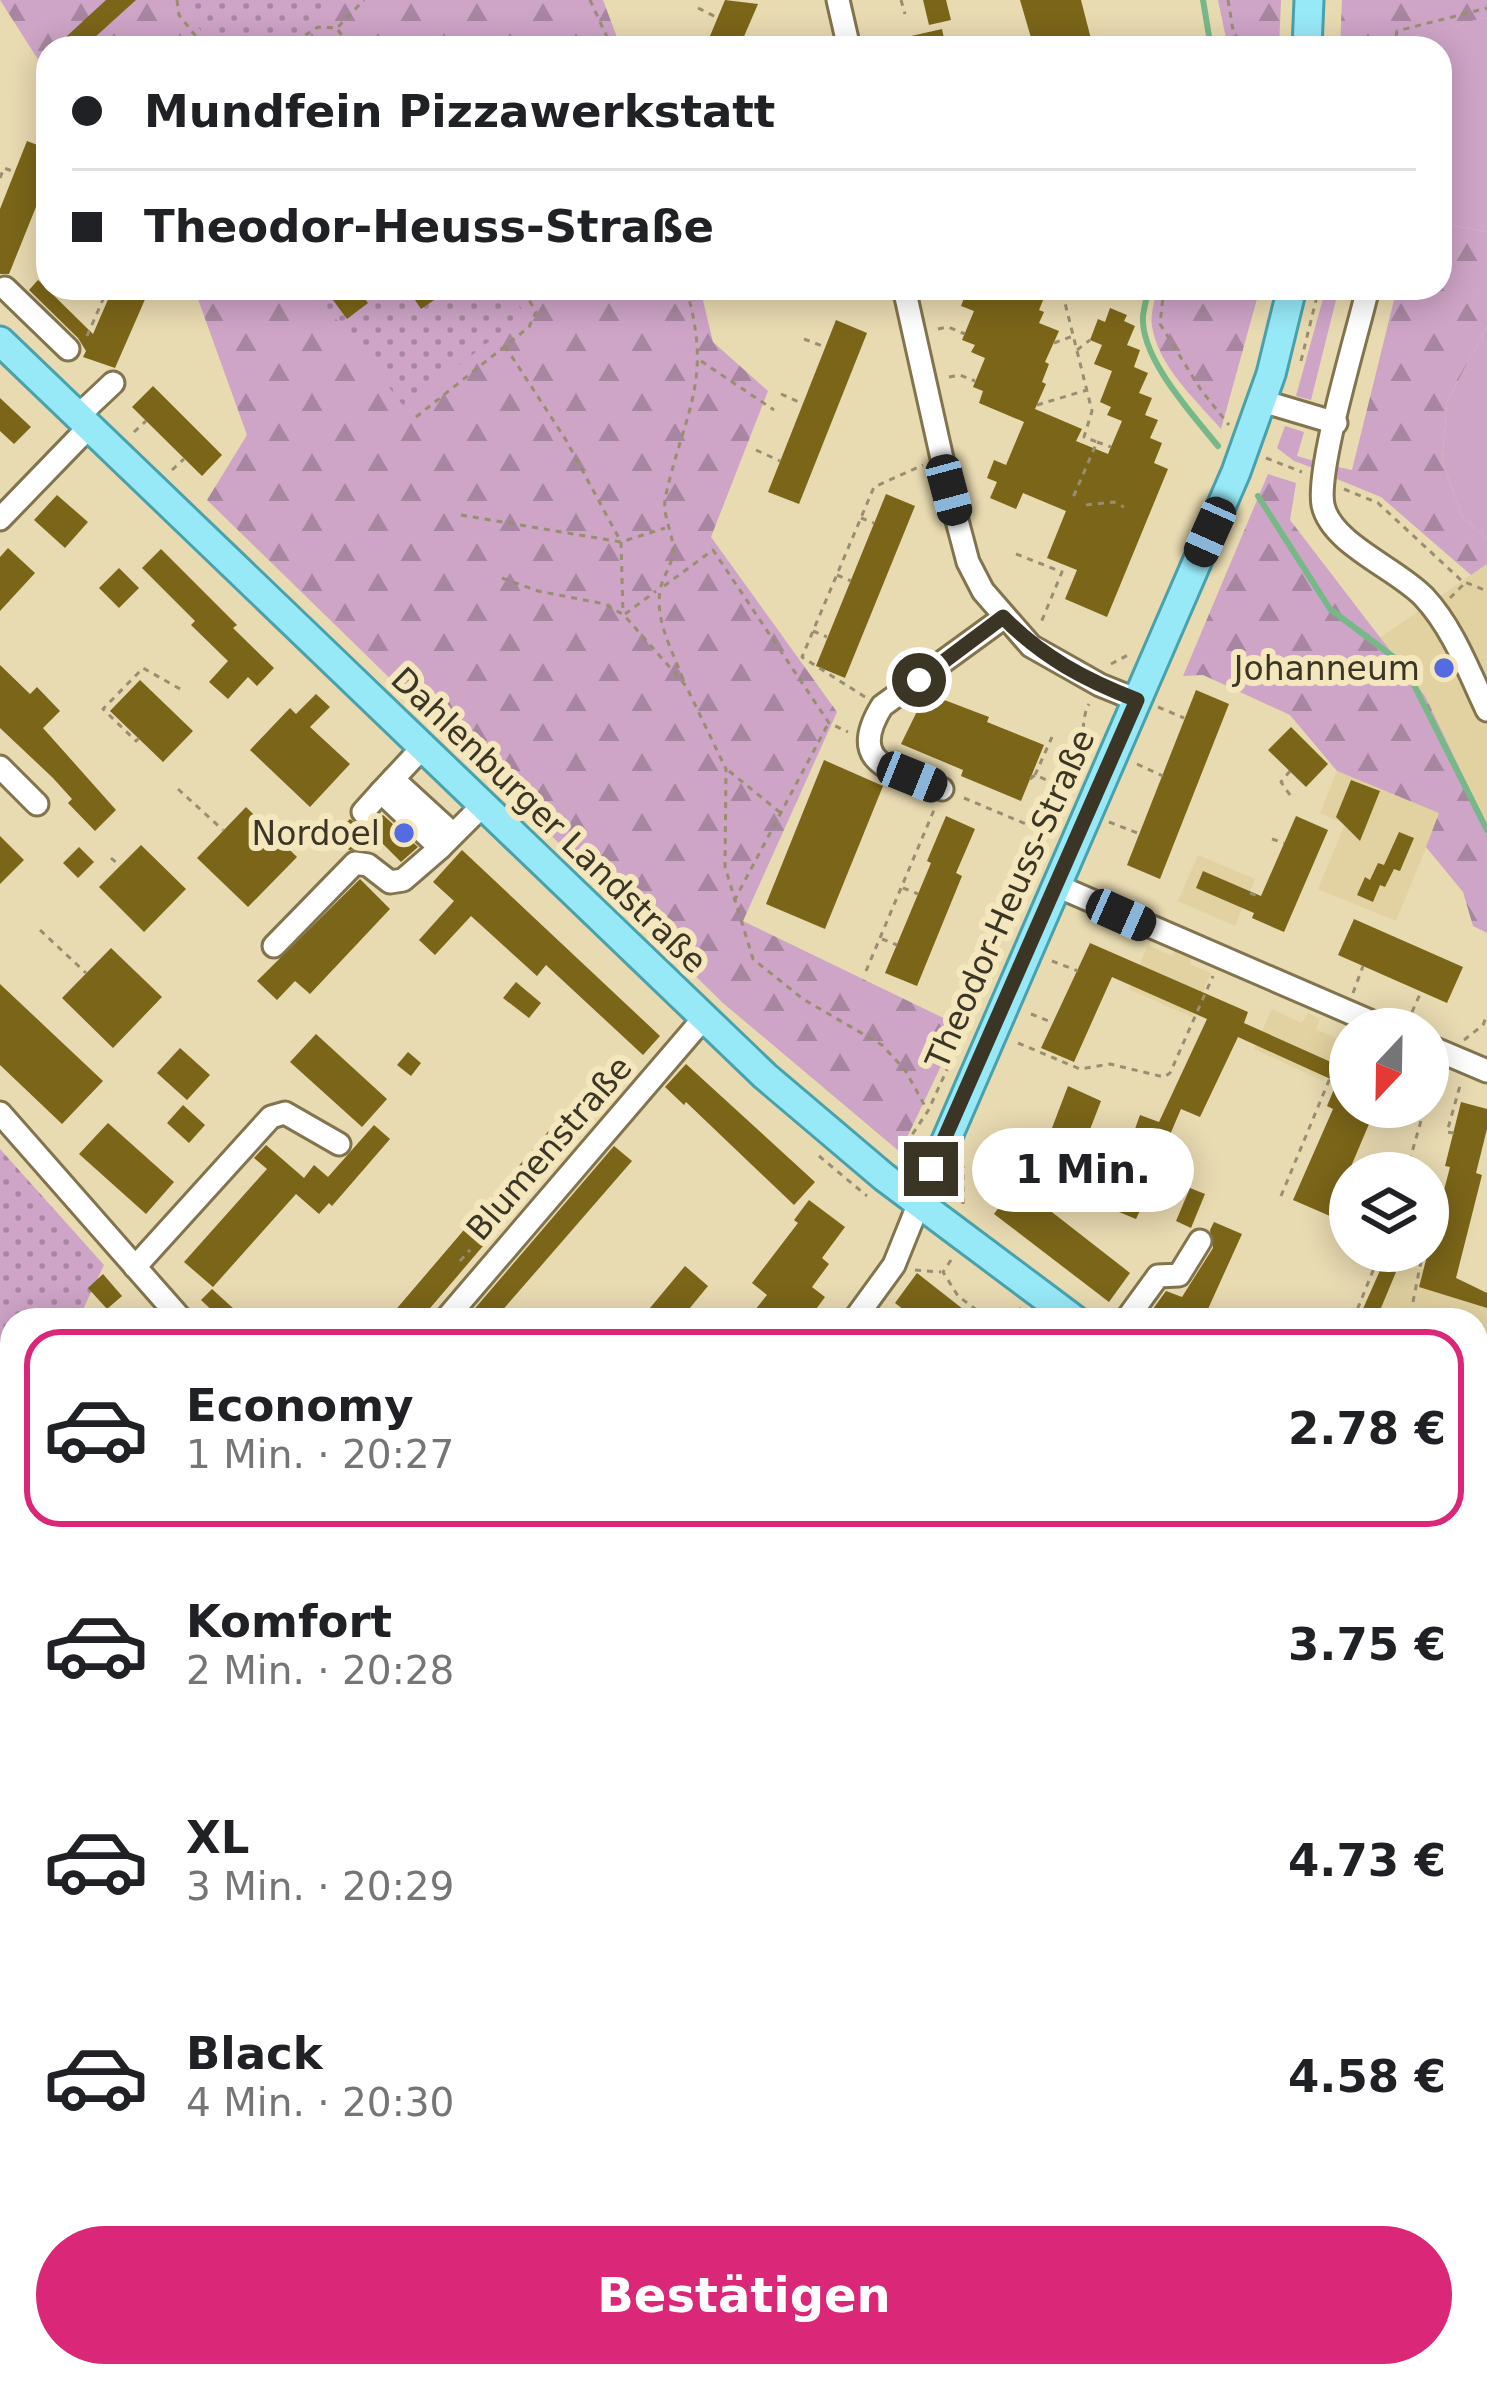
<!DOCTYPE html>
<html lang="de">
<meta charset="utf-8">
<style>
body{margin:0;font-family:"DejaVu Sans",sans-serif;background:#f6f6f6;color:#202124;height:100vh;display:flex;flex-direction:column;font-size:45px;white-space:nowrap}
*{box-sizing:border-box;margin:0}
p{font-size:39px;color:#757577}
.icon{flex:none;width:66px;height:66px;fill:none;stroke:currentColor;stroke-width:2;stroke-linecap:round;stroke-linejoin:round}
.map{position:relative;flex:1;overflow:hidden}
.details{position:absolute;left:0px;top:1308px;width:1488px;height:1080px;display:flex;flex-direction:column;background:#fff;border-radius:36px 36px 0 0;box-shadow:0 6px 30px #0003}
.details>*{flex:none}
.top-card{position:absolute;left:36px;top:36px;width:1416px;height:264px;border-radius:36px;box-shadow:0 6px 30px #0003;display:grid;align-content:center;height:264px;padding:0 36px;background:#fff}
.needle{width:78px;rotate:202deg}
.fabs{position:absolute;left:1329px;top:1008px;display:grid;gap:24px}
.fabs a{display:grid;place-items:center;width:120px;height:120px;border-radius:50%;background:#fff;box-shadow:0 6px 30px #0003;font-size:60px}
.end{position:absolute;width:54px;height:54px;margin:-27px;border:15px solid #3b3525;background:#fff;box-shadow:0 0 0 6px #fff}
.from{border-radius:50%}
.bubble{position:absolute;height:84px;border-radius:42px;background:#fff;box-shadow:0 6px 30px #0003;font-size:39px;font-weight:800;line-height:84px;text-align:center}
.car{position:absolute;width:36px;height:72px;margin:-36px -18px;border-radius:15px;box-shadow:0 0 9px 3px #0007;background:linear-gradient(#222 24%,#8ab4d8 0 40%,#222 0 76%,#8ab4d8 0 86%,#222 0)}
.top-card b{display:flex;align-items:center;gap:42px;height:114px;font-size:45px}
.top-card b+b{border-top:3px solid #e0e0e0}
.top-card i{width:30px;height:30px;background:#202124}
ul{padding:21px 0 0;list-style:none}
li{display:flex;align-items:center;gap:36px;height:198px;margin:0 24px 18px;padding:0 12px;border:6px solid transparent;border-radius:36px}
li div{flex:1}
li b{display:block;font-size:45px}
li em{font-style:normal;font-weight:800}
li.active{border-color:#db2777}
li>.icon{width:108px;height:108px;stroke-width:1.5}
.action{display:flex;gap:24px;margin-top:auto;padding:24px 36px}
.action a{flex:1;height:138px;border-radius:72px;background:#db2777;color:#fff;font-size:48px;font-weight:800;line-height:138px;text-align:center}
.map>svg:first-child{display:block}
.built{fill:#e2d2a1}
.grass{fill:#cea4c7}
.forest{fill:url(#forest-firs)}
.park{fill:url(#park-dots)}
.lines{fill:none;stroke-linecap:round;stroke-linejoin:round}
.stream{stroke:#77b888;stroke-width:6}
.building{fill:#7b6519}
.minor-casing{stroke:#81744e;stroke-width:27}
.major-casing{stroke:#4ba1ab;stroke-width:33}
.path{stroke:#998e71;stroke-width:3;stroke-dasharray:6 6;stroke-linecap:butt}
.minor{stroke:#fff;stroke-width:21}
.major{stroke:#98e9f8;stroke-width:27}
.route{stroke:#3b3525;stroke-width:15}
.poi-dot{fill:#556be1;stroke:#f5e7bd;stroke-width:4.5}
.labels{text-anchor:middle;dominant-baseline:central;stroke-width:12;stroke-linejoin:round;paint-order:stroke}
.poi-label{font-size:33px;fill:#3b3525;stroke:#f5e7bd;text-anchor:end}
.street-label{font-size:33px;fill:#3b3525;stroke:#f5e7bd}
</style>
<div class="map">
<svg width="1487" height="2388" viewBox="0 0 1487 2388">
<defs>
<pattern id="forest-firs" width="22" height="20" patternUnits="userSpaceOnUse" patternTransform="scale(3)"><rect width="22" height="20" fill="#cea4c7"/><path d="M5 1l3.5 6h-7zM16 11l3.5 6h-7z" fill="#a886a1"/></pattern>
<pattern id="park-dots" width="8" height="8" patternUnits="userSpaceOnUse" patternTransform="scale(3)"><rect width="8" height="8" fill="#cea4c7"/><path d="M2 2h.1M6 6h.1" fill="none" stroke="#a886a1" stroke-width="1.8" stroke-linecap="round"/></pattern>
</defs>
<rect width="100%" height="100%" fill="#e8dab1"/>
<!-- built -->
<g class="built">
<path d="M1487,564V825L1425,696L1378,639Z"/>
<path d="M1337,771L1440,813L1396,921L1318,889L1345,824L1320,813Z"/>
<path d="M1198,855L1255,879L1235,926L1178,901Z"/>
<path d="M1148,945L1172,956L1176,947L1193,954L1190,964L1211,973L1192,1017L1129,989Z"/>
<path d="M1272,1009L1302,1023L1308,1013L1320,1019L1316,1029L1342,1041L1324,1081L1254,1049Z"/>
<path d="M1382,1266L1424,1269L1457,1278L1484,1291L1487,1288V1407L1476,1399V1320H1358Z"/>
<path d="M1476,2355L1487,2360V2388H1402L1405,2376H1476Z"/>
<path d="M285,2376H537L565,2388H280Z"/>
</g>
<!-- grass -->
<g class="grass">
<path d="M1487,17V232L1440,223V48H1404L1405,38Z"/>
<path d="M1326,288H1339L1311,400L1296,396Z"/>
<path d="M1487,326V539L1462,516L1442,461L1447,402Z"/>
<path d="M1285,426L1304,432L1297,456L1314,461L1313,468L1294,461L1277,448Z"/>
</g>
<!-- forest -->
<g class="forest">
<path d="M0,0H603L621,48H48V75Z"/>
<path d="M1218,0H1281L1279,48H1228Z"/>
<path d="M1342,0H1487V17L1406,38L1404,48H1340Z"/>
<path d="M1440,223L1487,232V326L1447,402L1442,461L1462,516L1487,539V564L1471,575L1381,497L1337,479L1338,467L1352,470L1397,288H1440Z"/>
<path d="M194,288H700L713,342L768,391L711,537L837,712L743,921L960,1026L900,1152L723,1003L207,500L247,435Z"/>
<path d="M1157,288H1260L1221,429C1196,400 1158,366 1152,326C1150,315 1155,299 1157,288Z"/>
<path d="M1268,474L1296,483L1290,520L1425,696L1487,825V933L1473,926L1463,892L1426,847L1439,813L1337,771L1290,715L1203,675L1183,676Z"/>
</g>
<!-- park -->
<g class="park">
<path d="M184,0H339L331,11L271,48H215L185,11Z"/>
<path d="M312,288H507L525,313L405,408Z"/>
<path d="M0,1149L104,1265L78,1320H12V1462L0,1487Z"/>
</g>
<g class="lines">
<!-- stream -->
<g class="stream">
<path d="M1203,0L1211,48"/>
<path d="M1149,288C1147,297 1144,307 1143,316C1140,358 1193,415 1218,446"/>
<path d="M1258,496L1330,609L1404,665L1487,830"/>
</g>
</g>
<!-- building -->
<g class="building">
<path d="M106,0H136L83,48H54Z"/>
<path d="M725,0L758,4L739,48H705Z"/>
<path d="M923,0H946L951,20L929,25Z"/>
<path d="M1020,0H1081L1091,39L1058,48H1034Z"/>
<path d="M942,29L946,48H890L889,41Z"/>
<path d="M27,141L48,149V177L9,274H0V209Z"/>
<path d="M38,280L93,334L113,288H150L115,368L83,357L86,351L78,338L29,290Z"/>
<path d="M324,288H357L368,303L347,319Z"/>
<path d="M407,288H452L421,309Z"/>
<path d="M968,288H1048L1039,310L1044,312L1039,323L1059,331L1045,362L1049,364L1042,382L1046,384L1035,409L1082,429L1076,441L1108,454L1122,421L1107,415L1111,407L1100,402L1112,371L1094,364L1102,345L1090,340L1098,319L1105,322L1110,308L1127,315L1124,321L1135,326L1127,345L1140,350L1134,367L1148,373L1139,393L1152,398L1145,415L1158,420L1150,438L1162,443L1154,463L1168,469L1107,617L1065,599L1077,570L1047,558L1066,511L1023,493L1016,509L990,498L997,482L987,478L994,460L1006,465L1024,422L979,403L983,391L973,387L985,358L971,352L975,345L962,340L974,311L961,306Z"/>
<path d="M836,320L867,333L799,504L768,492Z"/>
<path d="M153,386L222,455L202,476L132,407Z"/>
<path d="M0,398L31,427L14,444L0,431Z"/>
<path d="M886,494L915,506L845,678L816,666Z"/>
<path d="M57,495L88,522L65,548L34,520Z"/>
<path d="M8,548L35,573L0,611V557Z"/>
<path d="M161,549L237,625L233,628L274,668L257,686L248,677L228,699L209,682L228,661L191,625L195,621L142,568Z"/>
<path d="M119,568L139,588L119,608L99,588Z"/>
<path d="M0,665L30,694L37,687L60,711L43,728L116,810L95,831L68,803L72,799L53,778L0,728Z"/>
<path d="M140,680L193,731L163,762L110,711Z"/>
<path d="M1196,690L1229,704L1160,879L1127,865Z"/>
<path d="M926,693L989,717L987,722L1044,745L1021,801L961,776L963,770L901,744Z"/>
<path d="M316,694L330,707L310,727L350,764L310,807L250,750L290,708L296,714Z"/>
<path d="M1291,727L1328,764L1306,787L1268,750Z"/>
<path d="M824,760L883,786L825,929L766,904Z"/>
<path d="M1351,780L1380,791L1360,841L1336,817Z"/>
<path d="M246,807L297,857L248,907L197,858Z"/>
<path d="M383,815L418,847L401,862L374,835L360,849L349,850L334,835L350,819L359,826L370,827Z"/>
<path d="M946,816L975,829L956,873L962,876L917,986L885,973L931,863L927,861Z"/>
<path d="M1296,816L1328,830L1284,932L1252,918L1254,913L1196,888L1203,871L1261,896Z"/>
<path d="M1399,832L1414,838L1400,871L1394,869L1385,887L1380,885L1373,902L1357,895L1365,877L1370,880L1378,863L1384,865Z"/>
<path d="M0,836L24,860L0,884Z"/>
<path d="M141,845L186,889L144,932L99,887Z"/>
<path d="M79,847L94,862L78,878L63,863Z"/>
<path d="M462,850L660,1036L643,1055L546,965L537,976L471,916L435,955L419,940L454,901L433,882Z"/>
<path d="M360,879L390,909L310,994L295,981L277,1000L257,981Z"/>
<path d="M1354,919L1463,967L1447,1003L1338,955Z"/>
<path d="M1090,943L1248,1012L1244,1023L1342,1067L1350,1051V1107H1371L1364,1122L1369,1124L1330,1216L1293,1200L1333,1109L1327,1106L1337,1082L1238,1037L1200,1117L1181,1109L1160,1158L1164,1160L1136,1219L1102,1205L1115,1174L1118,1176L1140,1115L1159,1122L1207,1019L1112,977L1074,1062L1041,1048Z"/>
<path d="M111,948L162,997L113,1048L62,998Z"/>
<path d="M516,982L541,1003L529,1018L503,998Z"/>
<path d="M0,984L103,1081L62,1124L0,1065Z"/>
<path d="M316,1034L387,1099L362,1127L290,1062Z"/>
<path d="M180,1048L210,1075L187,1100L157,1073Z"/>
<path d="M408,1052L421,1063L411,1076L397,1065Z"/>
<path d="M686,1064L815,1182L794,1205L686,1102L684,1105L665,1087Z"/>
<path d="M1068,1086L1101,1101L1072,1176L1039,1162Z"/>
<path d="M1461,1102L1487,1109V1129L1476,1173L1482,1175L1456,1278L1487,1293V1308L1419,1287L1450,1167L1445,1166Z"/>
<path d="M183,1105L205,1125L189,1143L167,1123Z"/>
<path d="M569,1107L588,1123L546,1172L420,1320H387Z"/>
<path d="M108,1123L174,1182L146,1214L79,1154Z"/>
<path d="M374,1125L390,1139L332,1206L329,1203L319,1214L296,1194L213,1287L184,1262L267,1169L254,1158L266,1145L304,1178L314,1165L328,1177Z"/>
<path d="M614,1146L632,1161L494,1320H465Z"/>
<path d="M1016,1184L1130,1273L1109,1302L994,1214Z"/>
<path d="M1190,1188L1205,1194L1191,1228L1176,1221Z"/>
<path d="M809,1200L845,1227L822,1258L829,1264L812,1287L825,1297L808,1320H747L767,1295L752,1283L798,1223L794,1220Z"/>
<path d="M1214,1222L1242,1234L1203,1320H1145L1166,1291L1182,1297L1213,1248L1210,1230Z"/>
<path d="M685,1266L708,1286L680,1320H640Z"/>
<path d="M1382,1266L1396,1272L1376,1320H1358Z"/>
<path d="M917,1273L954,1302L977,1320H917L895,1303Z"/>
<path d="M103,1274L122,1296L107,1309L88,1288Z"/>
<path d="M212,1289L246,1320H222L201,1300Z"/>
</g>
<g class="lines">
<!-- minor casing -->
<g class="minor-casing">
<g id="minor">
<path d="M838,0L849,48"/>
<path d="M5,288L68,349"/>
<path d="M904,288L949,490L968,562L983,591L1031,646L1100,685L1137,700"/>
<path d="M1368,288C1358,332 1316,468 1323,505C1331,544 1398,569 1424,597C1453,628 1469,672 1487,710"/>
<path d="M1262,401L1336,423"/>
<path d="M78,416L113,383"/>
<path d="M0,519L89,427"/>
<path d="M422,748L381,792L440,848L482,806"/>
<path d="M0,767L37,804"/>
<path d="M393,779L453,834"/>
<path d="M942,789C895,770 845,766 882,706L1003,618"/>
<path d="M363,812L381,792"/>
<path d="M1055,885L1388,1029"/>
<path d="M274,946L355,863L368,865L390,882L403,880L440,848"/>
<path d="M1428,1046L1487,1071"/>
<path d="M0,1113L182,1320"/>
<path d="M135,1267L271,1117L285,1113L339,1144"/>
<path d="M445,1320L703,1019"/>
<path d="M854,1320L894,1265L919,1203"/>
<path d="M1126,1320L1158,1276L1179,1275L1200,1241"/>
<path d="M0,1763L12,1736"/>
<path d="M1476,1933L1487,1915"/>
<path d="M0,2105L12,2111"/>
<path d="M1476,2232L1487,2237"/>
<path d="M514,2376L541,2388"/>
<path d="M598,2376L625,2388"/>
<path d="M405,2388L410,2376"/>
<path d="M851,2388L856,2376"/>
<path d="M1049,2388L1054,2376"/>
<path d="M1275,2388L1277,2376"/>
</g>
</g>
<!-- major casing -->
<g class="major-casing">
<g id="major">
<path d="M1307,48L1309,0"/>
<path d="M0,341L765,1076L884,1177L1075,1320"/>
<path d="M919,1203L1236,472L1271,374L1292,288"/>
<path d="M1476,1615L1487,1624"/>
</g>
</g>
<!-- path -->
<g class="path">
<path d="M177,0L179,15L205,48"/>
<path d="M590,0L612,48"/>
<path d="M901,0L905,14"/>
<path d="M1228,0L1236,48"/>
<path d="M698,8L718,18"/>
<path d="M338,30L351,48"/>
<path d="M1064,46V48"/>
<path d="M285,48L318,27L337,28L364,0"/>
<path d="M1394,48L1397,31L1487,8"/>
<path d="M0,178L4,168L15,172"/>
<path d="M1164,288L1160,324L1201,390L1229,425"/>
<path d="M1047,292L1064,299L1092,411L1084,437L1097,442L1072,500"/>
<path d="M693,300L704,288"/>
<path d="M938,329L948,327L965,334"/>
<path d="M87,336L108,288"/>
<path d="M804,339L825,347"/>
<path d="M1054,343L1073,336"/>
<path d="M505,346L566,440L621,542L623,613"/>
<path d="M1077,350L1090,340"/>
<path d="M701,361L774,410"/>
<path d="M1301,361L1319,288"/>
<path d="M949,377L960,375L975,381"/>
<path d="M781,394L803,404"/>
<path d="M1037,405L1087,390"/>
<path d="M416,417L529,327L536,312L522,288"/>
<path d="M134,432L146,421"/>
<path d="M1097,442L1111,447"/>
<path d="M756,450L780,461"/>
<path d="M1266,458L1302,472"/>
<path d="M172,470L184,459"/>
<path d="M1344,489L1378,503L1462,581L1487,591"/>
<path d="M1086,505L1114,502L1124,507"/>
<path d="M461,515L621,542L665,528"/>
<path d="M861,518L874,523"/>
<path d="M1016,554L1062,572L1040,625"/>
<path d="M837,575L851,581"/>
<path d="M502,578L538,591L605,604L624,615L686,686L726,769L725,867L753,959L803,999L882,1045L905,1070L926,1108"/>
<path d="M664,586L713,550L829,723L848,732"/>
<path d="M1450,598L1464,584"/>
<path d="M625,614L656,591"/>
<path d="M813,631L827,637"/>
<path d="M1111,664L1128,655"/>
<path d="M683,679C673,652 655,621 660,591C662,576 674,564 673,548C672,529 661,514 666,494C686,408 713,380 686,288"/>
<path d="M865,697L802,657L874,487L923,465"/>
<path d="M1158,707L1184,718"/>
<path d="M139,738L136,741L103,709L143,668L182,690"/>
<path d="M1137,764L1163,776"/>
<path d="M729,771L782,814"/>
<path d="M1290,771L1281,782L1290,795"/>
<path d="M1035,775L1052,737"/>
<path d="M1030,779L1035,775L1058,785"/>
<path d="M178,789L223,830"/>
<path d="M964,798L1045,832"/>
<path d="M1109,822L1140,834"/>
<path d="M1272,839L1284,843"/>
<path d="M1043,854C1048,803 1069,778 1082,732C1085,722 1083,715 1089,704"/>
<path d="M111,858L120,866"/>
<path d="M903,888L918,894"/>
<path d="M1250,893L1261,897"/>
<path d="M734,901L828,724"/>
<path d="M40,930L86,973"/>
<path d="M882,939L897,945"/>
<path d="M1052,961L1078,971"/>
<path d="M866,971L934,810"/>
<path d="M1353,993L1363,966"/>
<path d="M1031,1014L1051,1022"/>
<path d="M1407,1023L1421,992"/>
<path d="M1464,1040L1483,1025L1487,1015"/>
<path d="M1018,1043L1080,1069L1110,1064L1164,1077L1170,1073L1213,976"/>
<path d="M1428,1097L1436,1071"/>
<path d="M1454,1133L1447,1132L1461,1082"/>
<path d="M899,1154L928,1111L982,993"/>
<path d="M819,1156L867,1196"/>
<path d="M539,1166L550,1153"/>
<path d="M1406,1173L1425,1107"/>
<path d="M1281,1196L1347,1037"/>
<path d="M1428,1199L1441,1203"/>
<path d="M963,1204V1166"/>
<path d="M499,1213L509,1202"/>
<path d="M1428,1244L1430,1245"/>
<path d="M951,1260L943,1272L958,1296L990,1320"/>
<path d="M460,1261L470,1250"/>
<path d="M915,1270L941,1272"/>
<path d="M1413,1302L1423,1251"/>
<path d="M1011,1320L1021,1308"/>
<path d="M1353,1320L1381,1251"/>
<path d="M12,1537V1545"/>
<path d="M0,1686L12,1691"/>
<path d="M0,1803L10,1807"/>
<path d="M0,2062L6,2046"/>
<path d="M66,2376L92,2387L97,2376"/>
<path d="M646,2378L666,2388"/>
<path d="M562,2379L581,2387"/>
<path d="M51,2388L56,2376"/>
</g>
<!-- minor -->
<use href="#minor" class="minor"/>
<!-- major -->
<use href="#major" class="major"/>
</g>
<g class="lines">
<!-- route -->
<path class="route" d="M919,680L1003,617C1042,657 1085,680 1137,700L931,1169"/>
</g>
<!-- markers -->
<g class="poi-dot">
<circle cx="1444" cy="668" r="12"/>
<circle cx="404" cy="833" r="12"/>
</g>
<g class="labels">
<!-- poi labels -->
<g class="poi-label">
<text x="1420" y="668">Johanneum</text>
<text x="380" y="833">Nordoel</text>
</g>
<!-- street labels -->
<g class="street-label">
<text transform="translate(549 820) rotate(44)">Dahlenburger Landstraße</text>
<text transform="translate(1010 899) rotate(-66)">Theodor-Heuss-Straße</text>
<text transform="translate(549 1148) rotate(-49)">Blumenstraße</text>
</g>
</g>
</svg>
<div class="fabs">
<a><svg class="needle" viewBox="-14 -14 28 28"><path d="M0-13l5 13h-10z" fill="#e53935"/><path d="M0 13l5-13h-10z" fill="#757577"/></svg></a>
<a><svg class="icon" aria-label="layers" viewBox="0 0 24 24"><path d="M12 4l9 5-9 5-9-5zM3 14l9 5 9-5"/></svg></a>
</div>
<i class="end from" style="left:919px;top:680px"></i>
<i class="end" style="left:931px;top:1169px"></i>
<div class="bubble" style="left:972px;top:1128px;width:222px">1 Min.</div>
<i class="car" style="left:949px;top:490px;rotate:165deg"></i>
<i class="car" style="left:1210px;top:532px;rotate:204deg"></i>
<i class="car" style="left:912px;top:777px;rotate:112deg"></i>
<i class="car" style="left:1121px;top:915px;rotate:114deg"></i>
<div class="top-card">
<b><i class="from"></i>Mundfein Pizzawerkstatt</b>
<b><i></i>Theodor-Heuss-Straße</b>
</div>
<section class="details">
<ul>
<li class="active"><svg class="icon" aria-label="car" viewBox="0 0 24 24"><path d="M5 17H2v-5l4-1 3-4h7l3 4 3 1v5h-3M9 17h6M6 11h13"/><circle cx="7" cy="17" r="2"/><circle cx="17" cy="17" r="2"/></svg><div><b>Economy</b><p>1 Min. · 20:27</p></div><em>2.78 €</em></li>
<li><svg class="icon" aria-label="car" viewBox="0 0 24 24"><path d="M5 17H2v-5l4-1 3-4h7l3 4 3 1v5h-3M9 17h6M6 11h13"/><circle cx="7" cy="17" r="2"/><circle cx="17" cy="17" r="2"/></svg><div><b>Komfort</b><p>2 Min. · 20:28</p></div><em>3.75 €</em></li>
<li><svg class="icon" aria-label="car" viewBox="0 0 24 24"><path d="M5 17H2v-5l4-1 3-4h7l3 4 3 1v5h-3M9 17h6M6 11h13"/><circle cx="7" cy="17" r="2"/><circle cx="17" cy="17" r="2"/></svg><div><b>XL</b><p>3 Min. · 20:29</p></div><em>4.73 €</em></li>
<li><svg class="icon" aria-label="car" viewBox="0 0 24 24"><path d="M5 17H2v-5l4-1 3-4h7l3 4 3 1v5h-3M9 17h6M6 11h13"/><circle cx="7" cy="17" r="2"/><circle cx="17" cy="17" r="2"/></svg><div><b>Black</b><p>4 Min. · 20:30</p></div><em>4.58 €</em></li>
</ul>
<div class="action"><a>Bestätigen</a></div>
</section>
</div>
